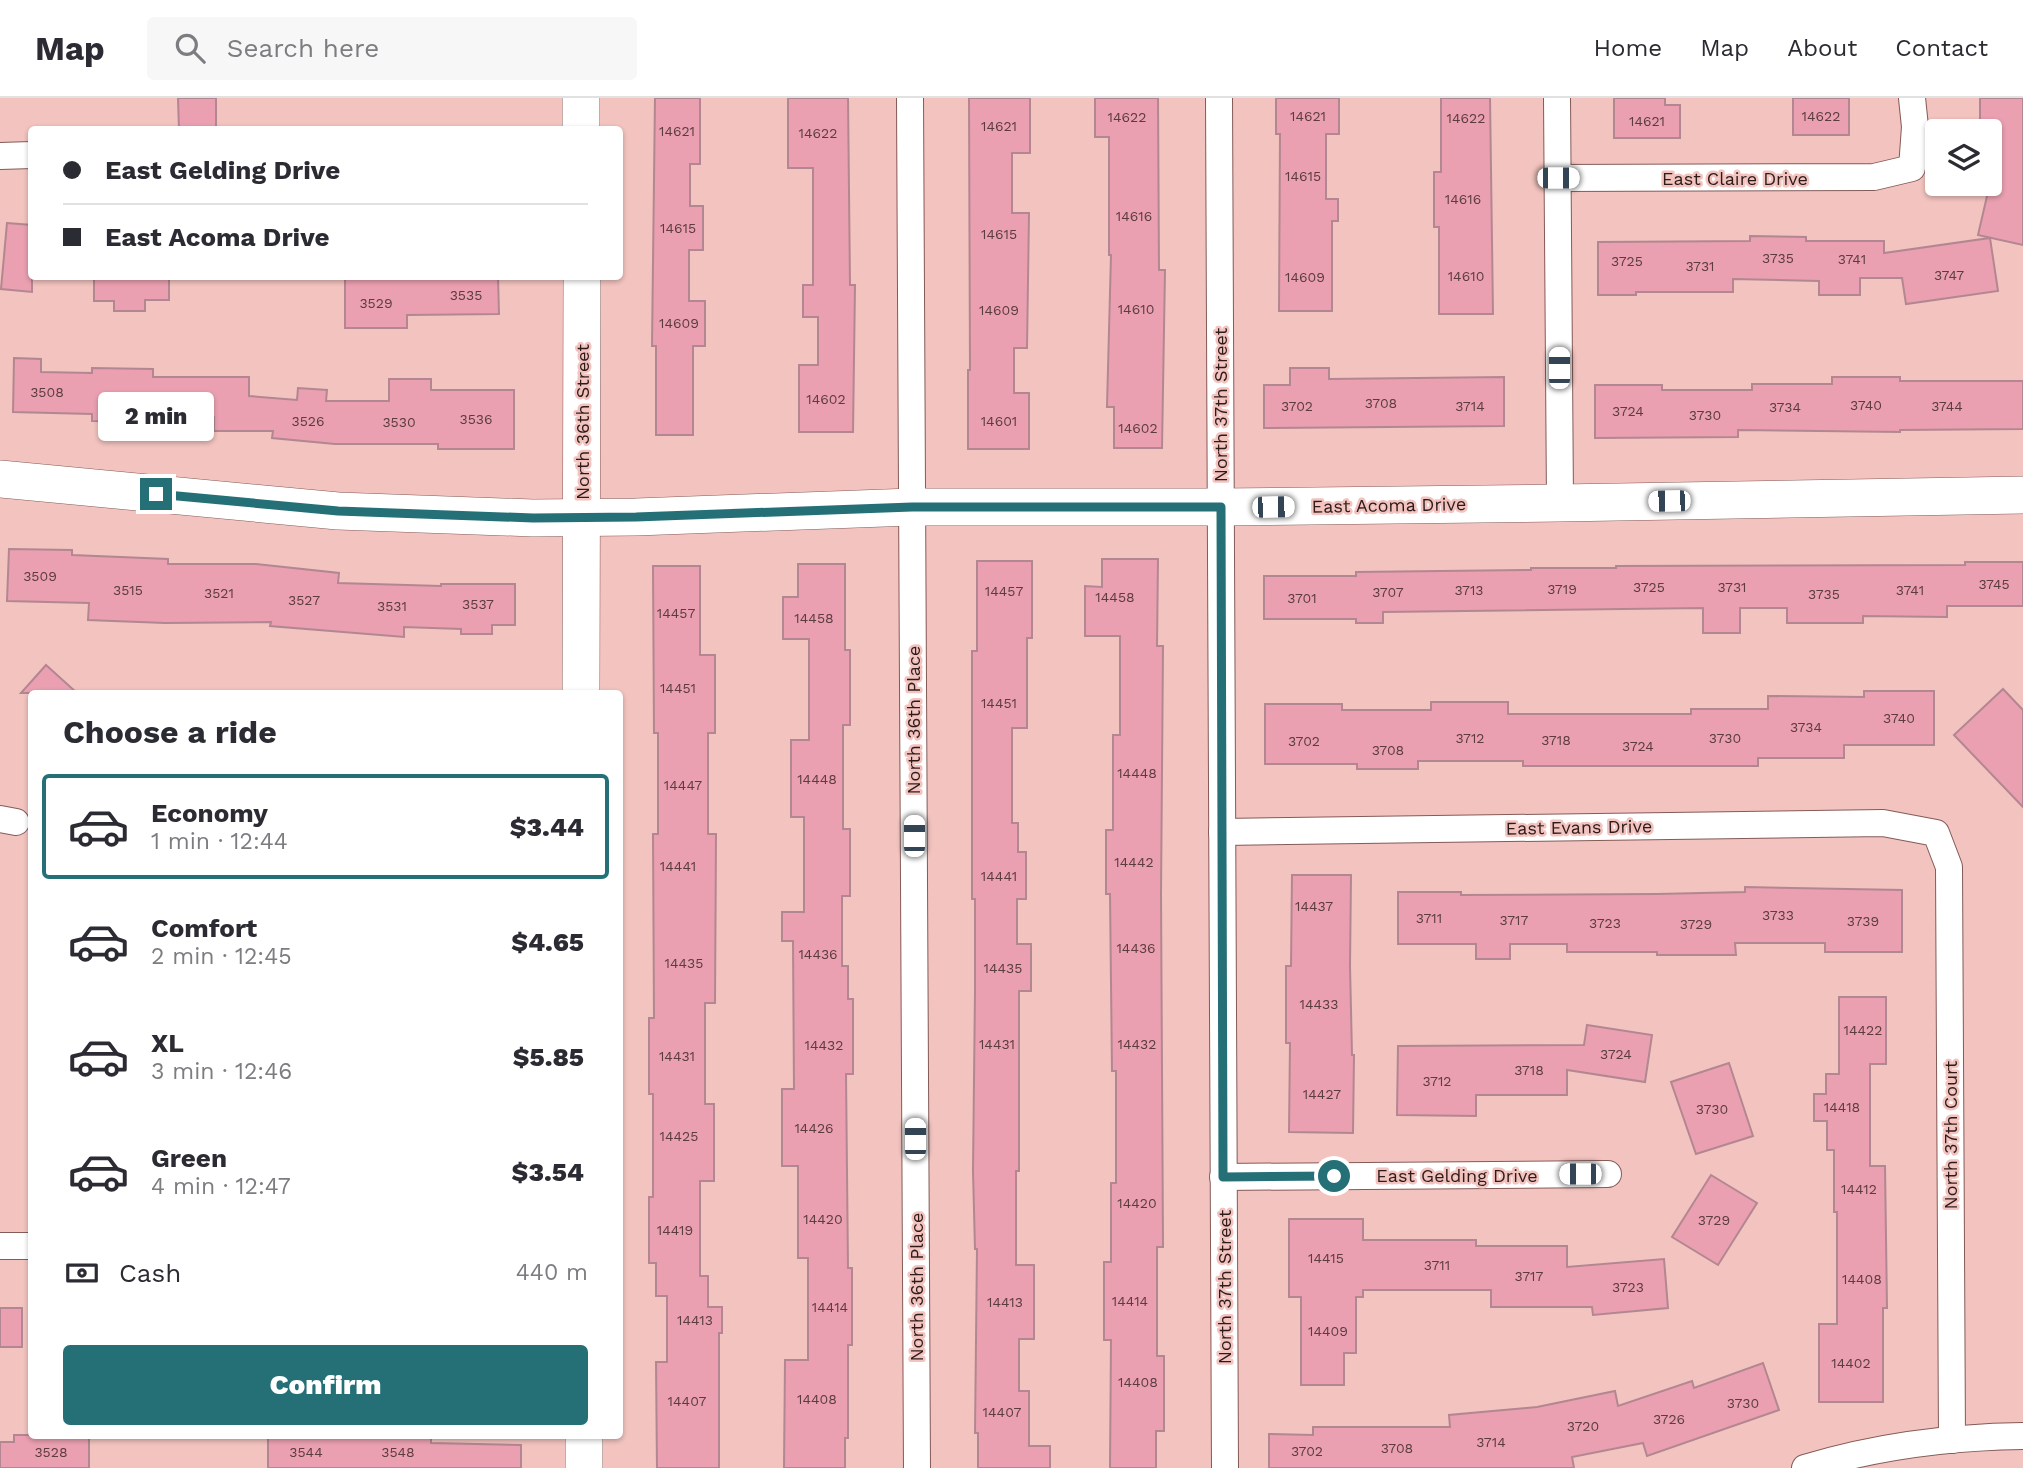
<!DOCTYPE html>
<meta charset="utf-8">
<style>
body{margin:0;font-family:"Work Sans",sans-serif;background:#f7f7f7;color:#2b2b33;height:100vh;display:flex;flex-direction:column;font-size:26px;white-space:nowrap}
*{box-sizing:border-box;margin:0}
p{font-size:23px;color:#7c7c81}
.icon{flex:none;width:38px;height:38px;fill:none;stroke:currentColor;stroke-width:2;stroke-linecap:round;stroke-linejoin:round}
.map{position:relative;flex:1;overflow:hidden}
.side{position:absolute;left:28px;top:592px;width:595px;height:749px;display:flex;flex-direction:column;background:#fff;border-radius:7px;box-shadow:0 2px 5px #0004}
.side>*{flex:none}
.banner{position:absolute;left:28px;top:28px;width:595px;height:154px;border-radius:7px;box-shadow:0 2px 5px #0004;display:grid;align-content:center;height:154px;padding:0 35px;background:#fff}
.buttons{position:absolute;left:1925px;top:21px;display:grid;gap:14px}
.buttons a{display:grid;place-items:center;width:77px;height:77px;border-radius:7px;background:#fff;box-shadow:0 2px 5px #0004;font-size:35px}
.end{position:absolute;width:32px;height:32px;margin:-16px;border:9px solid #257077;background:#fff;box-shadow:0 0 0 4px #fff}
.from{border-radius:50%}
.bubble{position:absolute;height:49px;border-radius:7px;background:#fff;box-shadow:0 2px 5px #0004;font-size:23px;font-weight:800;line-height:49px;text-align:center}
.car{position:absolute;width:21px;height:42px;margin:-21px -10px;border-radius:9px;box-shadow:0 0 5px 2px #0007;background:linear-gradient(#fff 24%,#345 0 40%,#fff 0 76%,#345 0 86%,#fff 0)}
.banner b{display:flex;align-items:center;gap:24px;height:66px;font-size:26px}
.banner b+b{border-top:2px solid #e1e1e2}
.banner i{width:18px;height:18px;background:#2b2b33}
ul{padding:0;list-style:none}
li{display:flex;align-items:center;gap:21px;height:105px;margin:0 14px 10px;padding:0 21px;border:4px solid transparent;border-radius:7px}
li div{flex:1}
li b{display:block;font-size:26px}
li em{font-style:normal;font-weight:800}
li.on{border-color:#257077}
li>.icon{width:63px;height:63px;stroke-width:1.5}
h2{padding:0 35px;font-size:32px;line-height:84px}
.pay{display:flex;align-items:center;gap:18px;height:77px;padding:0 35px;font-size:26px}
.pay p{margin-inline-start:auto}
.action{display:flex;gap:14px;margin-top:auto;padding:14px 35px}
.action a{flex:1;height:80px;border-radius:7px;background:#257077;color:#fff;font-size:28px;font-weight:800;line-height:80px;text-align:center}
header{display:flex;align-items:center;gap:42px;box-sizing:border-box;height:98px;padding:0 35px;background:#fff;border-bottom:2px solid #e1e1e2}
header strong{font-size:33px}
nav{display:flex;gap:38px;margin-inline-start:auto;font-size:24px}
.search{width:490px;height:63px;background:#f7f7f7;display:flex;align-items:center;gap:18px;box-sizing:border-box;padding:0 24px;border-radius:7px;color:#7c7c81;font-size:26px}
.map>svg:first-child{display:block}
.building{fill:#eaa0b1;stroke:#b38791;stroke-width:2}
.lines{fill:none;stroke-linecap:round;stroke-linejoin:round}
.street-casing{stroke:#845b57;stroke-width:28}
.secondary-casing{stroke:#845b57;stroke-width:38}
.street{stroke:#fff;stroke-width:26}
.secondary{stroke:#fff;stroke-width:37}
.route{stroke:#257077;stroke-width:9}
.labels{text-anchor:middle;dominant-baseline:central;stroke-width:5;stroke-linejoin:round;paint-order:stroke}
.number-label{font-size:14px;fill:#5c3c3f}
.street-label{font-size:18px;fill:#2c1b19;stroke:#f2c3bf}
</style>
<header>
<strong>Map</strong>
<div class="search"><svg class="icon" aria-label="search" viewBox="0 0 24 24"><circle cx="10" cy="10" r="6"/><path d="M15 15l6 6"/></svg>Search here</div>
<nav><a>Home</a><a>Map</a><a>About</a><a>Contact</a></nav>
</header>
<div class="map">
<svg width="2023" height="1370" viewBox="0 0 2023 1370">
<rect width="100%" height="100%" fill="#f2c3bf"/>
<!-- building -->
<g class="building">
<path d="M178,0H216V32H179Z"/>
<path d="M655,0H700V66H690V108H703V152H689V203H705V248H693V337H656V248H652Z"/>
<path d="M788,0H848L850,187H855L853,334H799V267H818V219H803V187H813V70H788Z"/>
<path d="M969,0H1030V55H1012V115H1029L1027,250H1014V295H1029V351H968V272H970Z"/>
<path d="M1095,0H1158L1159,172H1165L1162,350H1114V309H1107L1111,157H1109V39H1095Z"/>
<path d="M1276,0H1339V36H1326V101H1338V123H1332V213H1279L1280,36H1276Z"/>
<path d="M1441,0H1490L1493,216H1439V129H1434V74H1441Z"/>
<path d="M1614,0H1665V7H1680V40H1614Z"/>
<rect x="1793" y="0" width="56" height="37"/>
<path d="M1980,0H2023V147L1978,137L2000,42H1990V33H1980Z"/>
<path d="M7,125L32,127V194L1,191Z"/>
<path d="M1750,138L1806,139V143H1884V155L1990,140L1998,193L1906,206L1902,180H1860V197H1819V183L1733,181V194H1636V197H1598V144L1750,143Z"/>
<path d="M94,178H169V202H145V213H114V203H94Z"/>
<path d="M498,178L499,216L407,217V230H345V179Z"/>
<path d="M14,260L41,261V274L92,275V270L153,271V279H249V298L297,302L298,290L327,292L326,303H389V281H431V292H514V351H438V346H335L272,340L273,333H214V319H169V324L92,323V316L13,314Z"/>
<path d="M1290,270H1329V281L1504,279V328L1264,330V287H1290Z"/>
<path d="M1832,279H1900V283H2023V331L1900,332V334L1738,332V339L1595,340V287H1662V292H1752V286H1832Z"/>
<path d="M9,451L72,452V457L168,461V466H256L339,475L338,485L441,488V486H515V527H492V536H461V531L404,529V539L270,528L271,524L165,525L88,522L89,505L7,503Z"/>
<path d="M1102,461H1158L1157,548H1163L1161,796L1163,1149H1157V1258H1164V1333H1156V1370H1110L1111,1242H1104V1164H1111V1085H1116V973H1112L1110,796H1106V732H1113V637H1120V538H1085V488L1102,489Z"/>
<path d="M977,463H1032V540H1027V630H1012V725H1018V754H1026V801H1017V846H1031V893H1019V1073H1016V1167H1034V1241H1019V1293H1029V1348H1050V1370H978V1335H975L977,1151H975L973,1073L975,893V801H972V553H977Z"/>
<path d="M1965,464H2023V508H1947V519L1863,518V525H1787V510H1740V535H1703V510L1383,514V525H1356V521H1264V478H1356V474L1531,472V470H1616V468L1965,467Z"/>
<path d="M798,466H845V552H850V627H843V731H850V798H842V868H848V901H853V976H846L848,1170H852V1247H848V1340H845V1370H784L785,1262H808V1160H798V1068H782V991H794L793,843H782V814H804V719H791V642H809V541H783V499H798Z"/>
<path d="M653,468H700V557H715V635H708V736H716L715,905H705V1006H714V1083H700V1178H708V1209H722V1235H719V1370H657L656,1264H667V1198H656V1165H649V1099H653V996H649V920H654L653,736H658V635H654Z"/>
<path d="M46,567L77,595H21Z"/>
<path d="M2003,591L2023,612V709L1954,637Z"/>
<path d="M1864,593H1934V647H1844V660H1758V668H1523V663H1418V671H1357V666H1265V606H1342V612H1431V604H1508V616H1691V611H1768V598L1864,599Z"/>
<path d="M1292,777H1351L1350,868L1352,957H1354L1353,1035L1289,1034L1290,945H1286V868H1291Z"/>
<path d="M1745,789L1902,792V854H1825V845H1735L1736,857H1657V854H1567V846H1510V861H1476V846H1398V794H1461V797L1657,796L1745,794Z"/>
<path d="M1839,899H1886V966H1870V1068H1885L1887,1210H1883V1304H1819V1226H1837V1114H1834V1052H1827V1023H1814V996H1826V976H1839Z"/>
<path d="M1587,927L1652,937L1645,984L1567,972V997H1476V1018L1397,1017L1398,948L1584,947Z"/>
<path d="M1729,965L1753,1038L1696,1056L1671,984Z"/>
<path d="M1711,1077L1757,1105L1718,1167L1672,1139Z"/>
<path d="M1289,1121H1363V1142H1476V1148H1567V1169L1664,1161L1668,1210L1593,1217L1592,1209H1491V1192H1363V1199H1356V1255H1344V1287H1301V1199H1289Z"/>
<rect x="0" y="1210" width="22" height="39"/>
<path d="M1763,1265L1779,1312L1647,1358L1643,1345L1572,1359L1574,1370H1269V1336L1313,1337V1329H1450L1449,1317L1537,1309L1615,1293L1618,1308L1692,1283L1694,1290Z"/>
<path d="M14,1337H89V1370H0V1344H14Z"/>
<path d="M268,1337H431V1345L521,1347V1370H268Z"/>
</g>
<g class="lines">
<!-- street casing -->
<g class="street-casing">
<g id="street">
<path d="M910,0L917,1370"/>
<path d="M1219,0L1225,1370"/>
<path d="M1557,0L1560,405"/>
<path d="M0,58L32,57"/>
<path d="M1558,80L1874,79L1912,70L1915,29L1912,0"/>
<path d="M0,721L16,724"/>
<path d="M1222,734L1883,725L1936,735L1949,769L1952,1342"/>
<path d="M1223,1079L1608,1076"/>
<path d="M0,1148H32"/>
<path d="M1805,1370C1877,1348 1948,1339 2023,1338"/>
</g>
</g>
<!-- secondary casing -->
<g class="secondary-casing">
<g id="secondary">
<path d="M581,0V32"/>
<path d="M0,381L338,413L533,420L636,419L912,409H1221L1560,405L2023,397"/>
<path d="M581,595L582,178"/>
<path d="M584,1337V1370"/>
</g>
</g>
<!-- street -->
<use href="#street" class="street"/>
<!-- secondary -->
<use href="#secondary" class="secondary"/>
</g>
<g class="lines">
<!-- route -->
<path class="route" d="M156,396L338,413L533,420L636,419L912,409H1221L1223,1079L1334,1078"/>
</g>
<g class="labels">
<!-- number labels -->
<g class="number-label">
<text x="1308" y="18">14621</text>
<text x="1821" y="18">14622</text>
<text x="1127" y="19">14622</text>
<text x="1466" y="20">14622</text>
<text x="1647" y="23">14621</text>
<text x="999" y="28">14621</text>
<text x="677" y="33">14621</text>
<text x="818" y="35">14622</text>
<text x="1303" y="78">14615</text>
<text x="1463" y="101">14616</text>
<text x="1134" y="118">14616</text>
<text x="678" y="130">14615</text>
<text x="999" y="136">14615</text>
<text x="1778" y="160">3735</text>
<text x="1852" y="161">3741</text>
<text x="1627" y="163">3725</text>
<text x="1700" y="168">3731</text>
<text x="1949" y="177">3747</text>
<text x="1466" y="178">14610</text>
<text x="1305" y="179">14609</text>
<text x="466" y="197">3535</text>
<text x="376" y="205">3529</text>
<text x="1136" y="211">14610</text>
<text x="999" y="212">14609</text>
<text x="679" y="225">14609</text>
<text x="47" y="294">3508</text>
<text x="826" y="301">14602</text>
<text x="1381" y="305">3708</text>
<text x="1866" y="307">3740</text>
<text x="1297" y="308">3702</text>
<text x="1470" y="308">3714</text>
<text x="1947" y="308">3744</text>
<text x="1785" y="309">3734</text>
<text x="1628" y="313">3724</text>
<text x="1705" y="317">3730</text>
<text x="476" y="321">3536</text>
<text x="308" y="323">3526</text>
<text x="999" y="323">14601</text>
<text x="399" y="324">3530</text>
<text x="1138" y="330">14602</text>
<text x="40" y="478">3509</text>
<text x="1994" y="486">3745</text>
<text x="1649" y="489">3725</text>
<text x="1732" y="489">3731</text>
<text x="1562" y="491">3719</text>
<text x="128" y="492">3515</text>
<text x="1469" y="492">3713</text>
<text x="1910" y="492">3741</text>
<text x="1004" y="493">14457</text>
<text x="1388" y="494">3707</text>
<text x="219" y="495">3521</text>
<text x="1824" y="496">3735</text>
<text x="1115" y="499">14458</text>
<text x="1302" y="500">3701</text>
<text x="304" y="502">3527</text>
<text x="478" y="506">3537</text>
<text x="392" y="508">3531</text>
<text x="676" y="515">14457</text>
<text x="814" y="520">14458</text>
<text x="678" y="590">14451</text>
<text x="999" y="605">14451</text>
<text x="1899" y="620">3740</text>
<text x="1806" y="629">3734</text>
<text x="1470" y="640">3712</text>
<text x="1725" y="640">3730</text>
<text x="1556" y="642">3718</text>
<text x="1304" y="643">3702</text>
<text x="1638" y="648">3724</text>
<text x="1388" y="652">3708</text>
<text x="1137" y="675">14448</text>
<text x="817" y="681">14448</text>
<text x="683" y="687">14447</text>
<text x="1134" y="764">14442</text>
<text x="678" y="768">14441</text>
<text x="999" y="778">14441</text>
<text x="1314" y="808">14437</text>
<text x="1778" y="817">3733</text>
<text x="1429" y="820">3711</text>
<text x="1514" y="822">3717</text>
<text x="1863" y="823">3739</text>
<text x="1605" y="825">3723</text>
<text x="1696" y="826">3729</text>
<text x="1136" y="850">14436</text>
<text x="818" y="856">14436</text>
<text x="684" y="865">14435</text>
<text x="1003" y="870">14435</text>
<text x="1319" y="906">14433</text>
<text x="1863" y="932">14422</text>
<text x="997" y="946">14431</text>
<text x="1137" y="946">14432</text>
<text x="824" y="947">14432</text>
<text x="1616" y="956">3724</text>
<text x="677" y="958">14431</text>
<text x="1529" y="972">3718</text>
<text x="1437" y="983">3712</text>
<text x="1322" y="996">14427</text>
<text x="1842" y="1009">14418</text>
<text x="1712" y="1011">3730</text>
<text x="814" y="1030">14426</text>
<text x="679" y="1038">14425</text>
<text x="1859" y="1091">14412</text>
<text x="1137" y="1105">14420</text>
<text x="823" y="1121">14420</text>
<text x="1714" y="1122">3729</text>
<text x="675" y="1132">14419</text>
<text x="1326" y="1160">14415</text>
<text x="1437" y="1167">3711</text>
<text x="1529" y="1178">3717</text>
<text x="1862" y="1181">14408</text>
<text x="1628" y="1189">3723</text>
<text x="1130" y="1203">14414</text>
<text x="1005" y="1204">14413</text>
<text x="830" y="1209">14414</text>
<text x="695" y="1222">14413</text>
<text x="1328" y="1233">14409</text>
<text x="1851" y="1265">14402</text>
<text x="1138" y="1284">14408</text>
<text x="817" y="1301">14408</text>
<text x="687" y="1303">14407</text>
<text x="1743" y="1305">3730</text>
<text x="1002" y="1314">14407</text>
<text x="1669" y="1321">3726</text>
<text x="1583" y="1328">3720</text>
<text x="1491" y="1344">3714</text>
<text x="1397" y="1350">3708</text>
<text x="1307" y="1353">3702</text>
<text x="51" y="1354">3528</text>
<text x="306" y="1354">3544</text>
<text x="398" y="1354">3548</text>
</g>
<!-- street labels -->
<g class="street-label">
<text x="1735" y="80">East Claire Drive</text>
<text transform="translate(1220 307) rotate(-90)">North 37th Street</text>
<text transform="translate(582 324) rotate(-90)">North 36th Street</text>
<text transform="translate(1389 407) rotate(-1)">East Acoma Drive</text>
<text transform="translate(913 622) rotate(-90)">North 36th Place</text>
<text transform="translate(1579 729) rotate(-1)">East Evans Drive</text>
<text transform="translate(1950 1037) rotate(-90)">North 37th Court</text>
<text x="1457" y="1077">East Gelding Drive</text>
<text transform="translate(916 1189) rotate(-90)">North 36th Place</text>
<text transform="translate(1224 1189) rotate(-90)">North 37th Street</text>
</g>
</g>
</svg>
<div class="buttons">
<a><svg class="icon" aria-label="layers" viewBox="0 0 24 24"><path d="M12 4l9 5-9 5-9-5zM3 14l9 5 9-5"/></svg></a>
</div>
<i class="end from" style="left:1334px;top:1078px"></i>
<i class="end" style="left:156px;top:396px"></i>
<div class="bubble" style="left:98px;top:294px;width:116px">2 min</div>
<i class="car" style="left:1558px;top:80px;rotate:90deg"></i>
<i class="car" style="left:1559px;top:270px;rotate:0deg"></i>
<i class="car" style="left:1669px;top:403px;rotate:269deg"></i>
<i class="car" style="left:1273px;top:409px;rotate:89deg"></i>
<i class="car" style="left:914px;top:738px;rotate:0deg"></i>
<i class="car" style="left:915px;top:1041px;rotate:0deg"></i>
<i class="car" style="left:1580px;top:1076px;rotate:270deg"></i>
<div class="banner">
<b><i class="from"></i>East Gelding Drive</b>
<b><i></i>East Acoma Drive</b>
</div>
<section class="side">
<h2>Choose a ride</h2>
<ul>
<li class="on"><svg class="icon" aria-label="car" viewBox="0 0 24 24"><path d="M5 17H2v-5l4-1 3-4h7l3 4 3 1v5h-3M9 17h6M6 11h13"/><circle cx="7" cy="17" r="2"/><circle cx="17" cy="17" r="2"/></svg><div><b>Economy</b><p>1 min · 12:44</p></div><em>$3.44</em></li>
<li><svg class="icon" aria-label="car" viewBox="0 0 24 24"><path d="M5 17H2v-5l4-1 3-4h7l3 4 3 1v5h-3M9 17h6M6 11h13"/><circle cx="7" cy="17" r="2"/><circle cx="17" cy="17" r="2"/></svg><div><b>Comfort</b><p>2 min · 12:45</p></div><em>$4.65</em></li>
<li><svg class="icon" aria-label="car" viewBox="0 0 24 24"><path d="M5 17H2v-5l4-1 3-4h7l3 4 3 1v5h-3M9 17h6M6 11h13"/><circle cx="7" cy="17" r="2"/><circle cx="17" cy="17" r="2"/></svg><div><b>XL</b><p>3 min · 12:46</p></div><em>$5.85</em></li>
<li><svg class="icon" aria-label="car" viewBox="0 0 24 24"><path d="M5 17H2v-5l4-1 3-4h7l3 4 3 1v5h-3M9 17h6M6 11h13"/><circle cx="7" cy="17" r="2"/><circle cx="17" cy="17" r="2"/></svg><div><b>Green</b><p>4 min · 12:47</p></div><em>$3.54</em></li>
</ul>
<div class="pay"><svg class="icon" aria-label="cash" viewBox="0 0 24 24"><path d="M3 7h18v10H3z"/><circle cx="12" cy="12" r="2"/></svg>Cash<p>440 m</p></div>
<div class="action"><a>Confirm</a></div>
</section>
</div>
